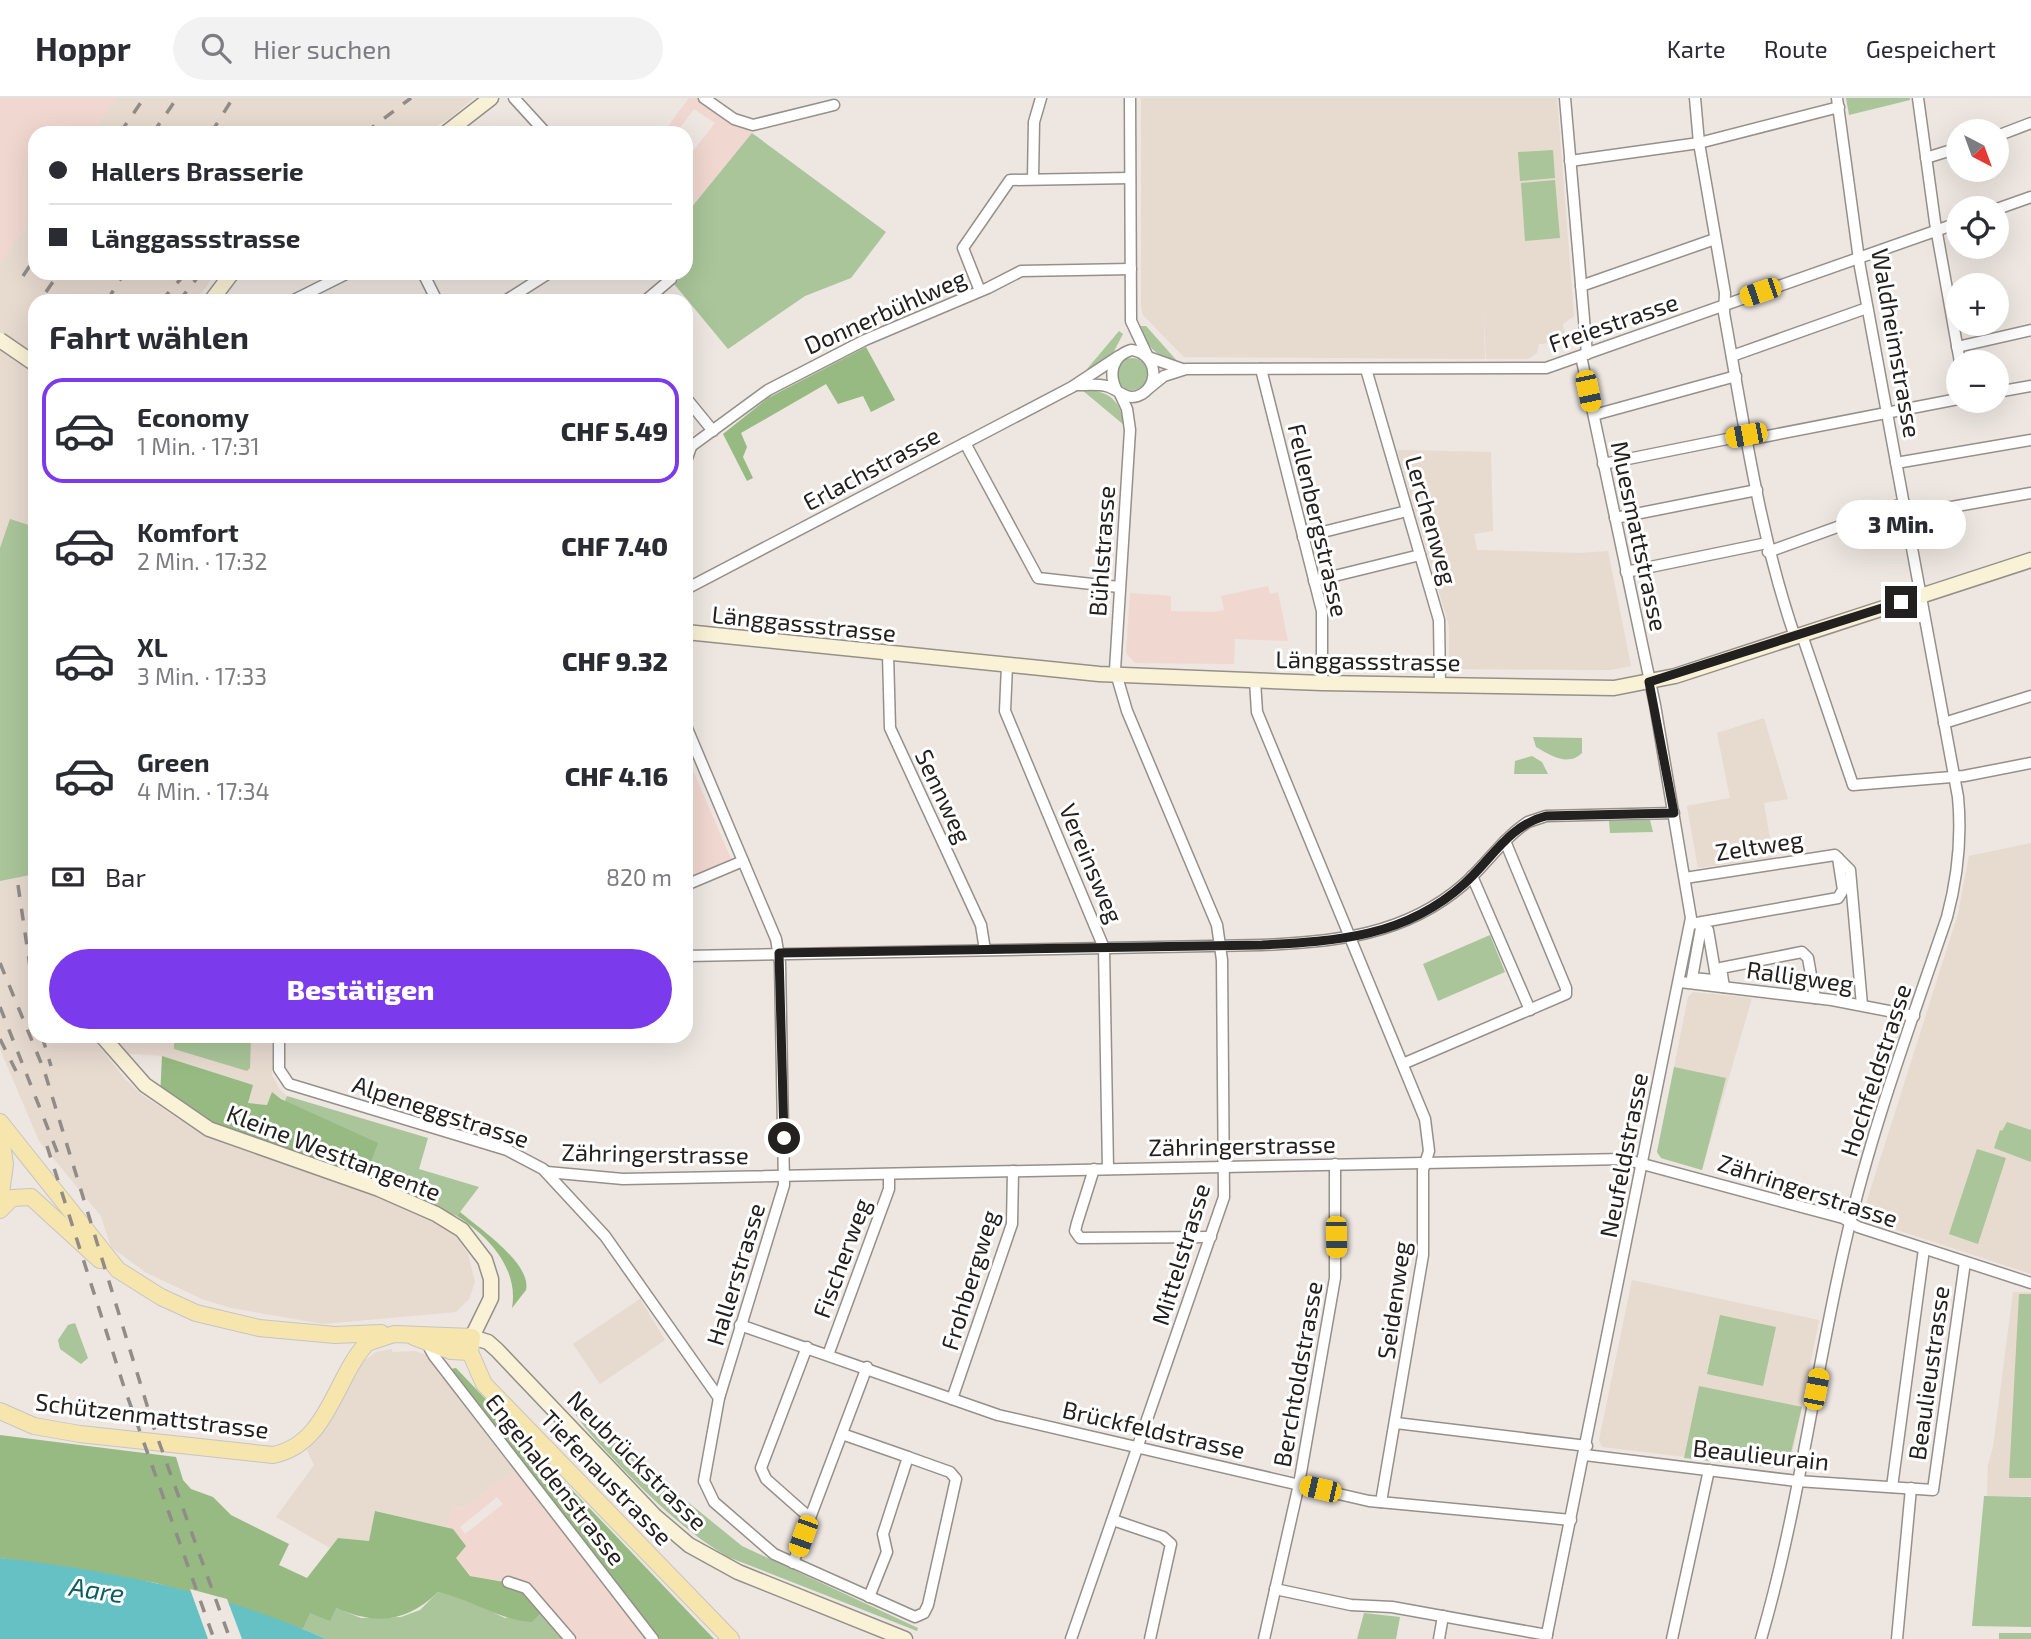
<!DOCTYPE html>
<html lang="de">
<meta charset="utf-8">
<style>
body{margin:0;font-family:"Exo 2",sans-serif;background:#f2f2f3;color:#2b2b33;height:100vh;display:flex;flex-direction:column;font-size:26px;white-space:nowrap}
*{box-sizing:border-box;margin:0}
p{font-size:23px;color:#7c7c81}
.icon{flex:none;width:38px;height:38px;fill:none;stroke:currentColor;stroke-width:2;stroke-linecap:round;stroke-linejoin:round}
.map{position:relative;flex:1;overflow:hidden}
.side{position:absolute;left:28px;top:196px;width:665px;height:749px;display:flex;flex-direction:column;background:#fff;border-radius:21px;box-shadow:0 7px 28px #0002}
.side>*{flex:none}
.hud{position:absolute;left:28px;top:28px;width:665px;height:154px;border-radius:21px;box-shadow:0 7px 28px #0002;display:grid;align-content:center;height:154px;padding:0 21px;background:#fff}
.needle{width:46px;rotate:139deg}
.tools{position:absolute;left:1946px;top:21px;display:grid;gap:14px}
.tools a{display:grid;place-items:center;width:63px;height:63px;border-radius:50%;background:#fff;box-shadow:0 7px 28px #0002;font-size:35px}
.end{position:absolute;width:32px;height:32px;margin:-16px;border:9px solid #23211f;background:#fff;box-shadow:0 0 0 4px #fff}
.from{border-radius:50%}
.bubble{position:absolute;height:49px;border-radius:24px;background:#fff;box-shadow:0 7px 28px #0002;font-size:23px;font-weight:800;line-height:49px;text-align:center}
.car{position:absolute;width:21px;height:42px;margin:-21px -10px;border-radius:9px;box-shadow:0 0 5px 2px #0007;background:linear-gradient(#f5c518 24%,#345 0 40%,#f5c518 0 76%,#345 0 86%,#f5c518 0)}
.hud b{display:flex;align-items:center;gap:24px;height:66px;font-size:26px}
.hud b+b{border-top:2px solid #e1e1e2}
.hud i{width:18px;height:18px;background:#2b2b33}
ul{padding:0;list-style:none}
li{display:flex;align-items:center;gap:21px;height:105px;margin:0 14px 10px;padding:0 7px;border:4px solid transparent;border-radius:21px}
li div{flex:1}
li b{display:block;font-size:26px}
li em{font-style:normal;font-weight:800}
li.active{border-color:#7c3aed}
li>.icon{width:63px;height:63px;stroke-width:1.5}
h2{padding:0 21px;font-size:32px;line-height:84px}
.pay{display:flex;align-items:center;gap:18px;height:77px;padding:0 21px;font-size:26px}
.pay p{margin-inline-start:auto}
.action{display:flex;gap:14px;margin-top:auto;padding:14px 21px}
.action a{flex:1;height:80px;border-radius:42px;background:#7c3aed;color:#fff;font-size:28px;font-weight:800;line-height:80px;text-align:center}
header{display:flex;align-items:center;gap:42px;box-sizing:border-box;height:98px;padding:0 35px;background:#fff;border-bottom:2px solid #e1e1e2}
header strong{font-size:33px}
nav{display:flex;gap:38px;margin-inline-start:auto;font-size:24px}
.search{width:490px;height:63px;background:#f2f2f3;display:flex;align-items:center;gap:18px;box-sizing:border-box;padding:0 24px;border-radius:38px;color:#7c7c81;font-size:26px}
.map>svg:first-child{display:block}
.commercial{fill:#f0d7cf;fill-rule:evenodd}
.built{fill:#e7dacf}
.green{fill:#a9c599}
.forest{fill:#96ba82}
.water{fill:#66c1c4}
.pier{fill:#ede6e1}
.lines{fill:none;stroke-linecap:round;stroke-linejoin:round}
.street-casing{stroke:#96908b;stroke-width:13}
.secondary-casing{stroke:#96908b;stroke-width:17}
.primary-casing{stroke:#c6c5c5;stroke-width:18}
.street{stroke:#fff;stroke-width:10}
.secondary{stroke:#faf2d6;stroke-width:14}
.primary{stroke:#f6e6ad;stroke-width:16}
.rail{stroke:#918c88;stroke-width:3.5;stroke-dasharray:12 12;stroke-linecap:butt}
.secondary-bridge-casing{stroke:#96908b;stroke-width:17;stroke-linecap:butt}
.secondary-bridge{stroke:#faf2d6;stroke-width:14}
.route{stroke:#23211f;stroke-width:9}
.labels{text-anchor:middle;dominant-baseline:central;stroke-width:6;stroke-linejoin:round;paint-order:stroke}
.street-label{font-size:24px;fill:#23211f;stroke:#fff}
.water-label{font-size:26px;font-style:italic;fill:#0c5d5f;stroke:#fff}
</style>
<header>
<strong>Hoppr</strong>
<div class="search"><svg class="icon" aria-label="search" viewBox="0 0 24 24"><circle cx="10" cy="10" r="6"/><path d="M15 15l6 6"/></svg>Hier suchen</div>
<nav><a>Karte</a><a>Route</a><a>Gespeichert</a></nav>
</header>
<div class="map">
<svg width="2031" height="1541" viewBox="0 0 2031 1541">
<rect width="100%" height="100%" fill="#ede6e1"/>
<!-- commercial -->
<g class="commercial">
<path d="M0,0H116L92,35H35V115L0,165Z"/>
<path d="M689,0H697L752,35L686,116V62L715,25L694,11L676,35H663Z"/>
<path d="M1268,488L1270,496L1278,494L1288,543L1235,541L1234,566L1135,565L1126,555L1130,495L1171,498V513L1213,514L1224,512L1221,498Z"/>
<path d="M686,656L731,761L686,780Z"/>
<path d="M516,1372L592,1470L646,1541H570L508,1484L471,1478L456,1460L447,1430L452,1408L463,1410ZM497,1399L503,1406L465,1436L460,1429Z"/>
</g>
<!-- built -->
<g class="built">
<path d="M116,0H474L449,21L424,35H92Z"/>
<path d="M1141,0H1557L1574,218L1563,226L1565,244L1539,246L1537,255L1528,261H1486L1483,203L1485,261L1184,259L1143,217L1141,208Z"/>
<path d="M35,115V175H216L196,203H35V628L25,681L35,796V938H91L125,981L142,997L191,1029L218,1042L399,1105L451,1131L468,1156L475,1184L469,1201L456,1214L323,1226L231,1210L202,1201L145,1174L111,1149L101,1118L39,1043L0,951V165Z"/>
<path d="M1397,352L1491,354L1493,433L1474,436L1477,452L1580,455L1608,453L1631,568L1610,572L1449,571V528Z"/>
<path d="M1764,620L1788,701L1764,705L1773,760L1698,770L1687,708L1730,700L1717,635Z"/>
<path d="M2031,745V1176L1870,1123L1864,1112L1958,816L1969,758Z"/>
<path d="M1693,894L1752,900L1702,1072L1663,1061L1657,1054L1688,899Z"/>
<path d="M102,938H272V977L280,992L287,998L285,1003L272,994L268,1007L248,1005L252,987L162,958L116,955Z"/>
<path d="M1632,1182L1819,1222L1791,1363L1787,1371L1602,1349L1599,1342Z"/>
<path d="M2013,1194H2031V1398H1987L1988,1367L1993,1349Z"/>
<path d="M640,1201L665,1242L600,1286L573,1246Z"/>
<path d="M392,1251V1254L415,1253L426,1257L516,1372L463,1410L452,1408L447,1430L376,1413L369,1443L338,1440L330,1450L276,1419L314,1367L307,1352L322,1335L361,1265L376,1254Z"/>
</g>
<!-- green -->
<g class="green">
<path d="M1846,0H1910V2L1849,17Z"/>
<path d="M752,35L886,134L851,180L805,198L728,251L665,175H686V116Z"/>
<path d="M1553,52L1555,80L1520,83L1518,54Z"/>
<path d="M1555,82L1560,140L1525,143L1521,85Z"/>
<path d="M1137,228H1146L1178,264C1156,260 1147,247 1137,228Z"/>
<path d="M1119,233L1123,236L1111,259L1089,273L1087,271Z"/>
<circle cx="1132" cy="276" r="16"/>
<path d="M1082,292C1108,292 1120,301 1124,327Z"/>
<path d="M10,421L35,429V776L0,783V450Z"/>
<path d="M1533,639L1582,640V655C1568,669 1550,657 1536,649Z"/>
<path d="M1532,658L1542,664L1548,676H1514L1515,663Z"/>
<path d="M1650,722L1653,734L1610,735L1609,723Z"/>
<path d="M1490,837L1505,874L1438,903L1423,866Z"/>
<path d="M174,938H251L250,970L247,973L174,951Z"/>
<path d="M1674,969L1726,980L1702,1072L1661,1060L1657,1054Z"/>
<path d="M287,998L428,1040L419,1071L479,1089L457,1118L363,1085L285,1003Z"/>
<path d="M2007,1024L2031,1032V1064L1994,1050L2000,1032L2002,1033Z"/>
<path d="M1977,1051L2006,1060L1978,1146L1949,1136Z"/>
<path d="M2019,1196H2031V1380H2009Z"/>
<path d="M1720,1217L1776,1229L1763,1288L1707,1276Z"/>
<path d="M75,1225L88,1260L81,1266L60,1251L58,1242L68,1227Z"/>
<path d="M1699,1288L1802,1309L1787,1371L1684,1360Z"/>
<path d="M571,1309L742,1448L918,1530L917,1533L728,1459C686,1434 654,1403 620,1368C603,1349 584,1332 571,1309Z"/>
<path d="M1984,1398L2031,1399V1529L1972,1528Z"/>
<path d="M438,1494L458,1498L505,1520L545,1511L570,1541H326L303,1531L310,1514L336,1510L361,1520L401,1519L420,1512Z"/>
<path d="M1364,1515L1400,1519L1396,1541H1357Z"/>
<rect x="1999" y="1535" width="32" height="6"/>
</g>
<!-- forest -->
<g class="forest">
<path d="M866,249L895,302L871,314L863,298L838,306L826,286L741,335L747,349L743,359L753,380L747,383L723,336L768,300Z"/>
<path d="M162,958L253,987L248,1005L267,1007L272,994L281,1001L378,1045L363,1085L271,1054L160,1000Z"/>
<path d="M460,1114C479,1130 532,1166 526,1192L512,1210C519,1170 488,1138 457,1118Z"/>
<path d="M456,1270L714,1541H660L451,1271Z"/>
<path d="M0,1337L176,1359L183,1382L191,1391L213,1399L231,1417L289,1446L279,1467L307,1480L338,1440L369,1443L375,1413L453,1431L466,1448L456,1460L470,1478L516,1486L545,1511L532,1524C498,1522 471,1501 438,1494C406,1525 376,1527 336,1510L330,1523L310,1515L303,1531L156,1485L0,1460Z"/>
</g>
<!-- water -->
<path class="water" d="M0,1460C111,1472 224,1495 326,1541H0Z"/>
<!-- pier -->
<path class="pier" d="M190,1491L227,1501L242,1541H208Z"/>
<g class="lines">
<!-- street casing -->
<g class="street-casing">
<g id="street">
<path d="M514,0L546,35"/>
<path d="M704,0L734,21L753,27L834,7"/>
<path d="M1130,0L1131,223L1147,257"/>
<path d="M1565,0L1587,256"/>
<path d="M1695,0L1699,45L1725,195L1724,215C1744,325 1759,434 1795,539"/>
<path d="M1918,0L1935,124L1960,264"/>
<path d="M1997,38L2031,25"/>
<path d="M1926,60L1958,50"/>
<path d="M1570,63L1699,45L1839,9"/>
<path d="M1033,80L1034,24L1041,0"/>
<path d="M1997,111L2031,99"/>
<path d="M423,175L437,203"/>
<path d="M1581,188L1715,141"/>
<path d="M980,193L963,150L1010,82L1130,80"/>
<path d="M292,203L348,175"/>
<path d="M505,203L549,175"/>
<path d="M645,203L671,181"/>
<path d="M1957,249L2031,232"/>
<path d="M1732,258L1867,210"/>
<path d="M1148,259L1182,271"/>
<path d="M1261,271L1322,513V585"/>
<path d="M1366,271L1439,522L1440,587"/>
<path d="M1078,287C1087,287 1097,286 1106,288C1119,291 1127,305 1142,296C1162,283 1154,254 1131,252C1112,258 1108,276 1117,293"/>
<path d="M1149,290L1164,278L1186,271L1546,270L1958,125"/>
<path d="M1997,294L2031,288"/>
<path d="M686,300L713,333"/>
<path d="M1594,317L1736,278"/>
<path d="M1747,342L1958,301"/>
<path d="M965,345L1038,480L1119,489"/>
<path d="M686,352L768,292L865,242L988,190L1021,173L1131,171"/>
<path d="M686,363L692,346"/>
<path d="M1896,365L2031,342"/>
<path d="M1603,366L1747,337"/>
<path d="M1906,417L2031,395"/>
<path d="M1615,420L1757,392"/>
<path d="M1303,439L1407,413"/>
<path d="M1768,454L1904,405"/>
<path d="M1626,474L1767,445"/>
<path d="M1314,483L1420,457"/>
<path d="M686,491L1072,289L1119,258"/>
<path d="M1802,537L1853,687L1964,678L2031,665"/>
<path d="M888,556L890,630L981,827L985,852"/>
<path d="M1007,567L1005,613L1104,850L1108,1071"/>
<path d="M1255,583L1257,614L1425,1021L1429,1053L1423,1072V1157L1381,1404"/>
<path d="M1944,625L2031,598"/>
<path d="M686,628L776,841L780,865L784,1087L719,1300L704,1383L714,1404L774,1456L915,1519L924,1515L928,1507L956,1381L950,1374L908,1359"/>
<path d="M1472,778L1530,912"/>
<path d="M1685,780L1835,757L1850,772L1862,907"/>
<path d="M686,787L743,763"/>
<path d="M1691,826L1838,800L1843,792L1838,760"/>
<path d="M1701,830L1708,832L1716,879L1713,882L1692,880Z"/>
<path d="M686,858L1262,847C1336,844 1405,837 1463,787C1486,767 1502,741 1528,724L1546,718L1674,715"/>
<path d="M1680,884L1832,902L1914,918"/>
<path d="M1724,889L1721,870L1802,854L1808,860L1815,900"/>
<path d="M279,938V971L289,986L507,1052L543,1071L605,1138L719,1300"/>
<path d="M1405,965L1566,896V890L1505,743"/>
<path d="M1094,1071L1077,1125L1075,1133L1080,1140L1211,1139"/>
<path d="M547,1074L623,1081L1624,1061L1843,1120L1858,1129L2031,1185"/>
<path d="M740,1227L998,1317L1369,1403L1571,1422"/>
<path d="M431,1242L430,1251L434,1258L653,1541"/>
<path d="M807,1249L761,1370L766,1381L810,1420"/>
<path d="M828,1257L889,1091V1076"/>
<path d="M952,1301L1012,1126L1013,1073"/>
<path d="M1396,1325L1587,1348"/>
<path d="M842,1336L908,1359L883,1436L887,1454L869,1499"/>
<path d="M1585,1357L1797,1383L1933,1392L1965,1164"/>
<path d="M1892,1389L1924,1151"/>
<path d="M1113,1422L1163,1439L1171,1446L1150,1541"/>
<path d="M793,1465L867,1269"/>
<path d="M508,1484L526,1490L570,1541"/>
<path d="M1275,1491L1351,1507L1392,1509L1547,1537"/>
<path d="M1071,1541L1224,1099L1222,862L1217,827L1127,613L1115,572L1130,332L1127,311L1120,296"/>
<path d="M1264,1541L1299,1386L1335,1180V1066"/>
<path d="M1439,1541L1443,1518"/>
<path d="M1546,1541L1691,820L1655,607L1581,258"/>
<path d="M1672,1541L1709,1372"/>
<path d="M1761,1541C1799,1411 1815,1274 1846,1142C1871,1032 1911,925 1947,819C1958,778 1962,741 1958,699L1860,169L1837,0"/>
<path d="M1897,1541L1911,1390"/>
</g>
</g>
<!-- secondary casing -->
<g class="secondary-casing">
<g id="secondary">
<path d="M446,35L491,0"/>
<path d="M211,203L232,175"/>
<path d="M686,534L1099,576L1322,585L1614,590L1675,578L2031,462"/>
<path d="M102,938L145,987L209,1031L379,1091L436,1116L462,1132L485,1162L491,1181V1200L472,1239L488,1244L497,1252L655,1418L689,1447L738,1474L905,1541"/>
</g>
</g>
<!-- primary casing -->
<g class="primary-casing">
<g id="primary">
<path d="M0,1024L118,1172L161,1199L196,1215L259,1230L335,1237L381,1235"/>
<path d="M0,1034L5,1066L0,1103"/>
<path d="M0,1112L12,1100L31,1099L100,1162"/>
<path d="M414,1239L451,1253L470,1254"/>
<path d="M0,1313L34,1328L80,1336L273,1357C328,1346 334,1281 367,1245L394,1236L472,1239L470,1254L484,1286L731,1541"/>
</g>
</g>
<!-- street -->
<use href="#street" class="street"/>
<!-- secondary -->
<use href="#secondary" class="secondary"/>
<!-- primary -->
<use href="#primary" class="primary"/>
<!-- rail -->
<g class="rail">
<path d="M120,35L144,0"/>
<path d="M153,35L177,0"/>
<path d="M211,35L233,0"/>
<path d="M365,35L411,0"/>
<path d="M23,178L35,160"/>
<path d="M46,194L59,175"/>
<path d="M107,203L124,175"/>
<path d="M161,203L186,175"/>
<path d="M179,203L201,175"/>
<path d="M18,787L35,903"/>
<path d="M0,865L44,972L154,1330L230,1541"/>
<path d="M0,909L58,1056"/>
<path d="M42,938L51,968"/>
<path d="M0,941L16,973"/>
<path d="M47,1048L124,1289L214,1541"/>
</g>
<!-- secondary-bridge casing -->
<g class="secondary-bridge-casing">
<path id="secondary-bridge" d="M0,242L35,266"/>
</g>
<!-- secondary-bridge -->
<use href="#secondary-bridge" class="secondary-bridge"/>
</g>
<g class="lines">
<!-- route -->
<path class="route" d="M784,1040L779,855L1262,847C1338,843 1405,839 1464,786C1491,762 1509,727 1546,718L1674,715L1649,584L1901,504"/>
</g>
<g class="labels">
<!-- street labels -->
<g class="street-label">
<text transform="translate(885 213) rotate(-24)">Donnerbühlweg</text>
<text transform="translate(1613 224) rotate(-19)">Freiestrasse</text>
<text transform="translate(1897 245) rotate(80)">Waldheimstrasse</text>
<text transform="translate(871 370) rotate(-28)">Erlachstrasse</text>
<text transform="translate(1319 422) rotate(77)">Fellenbergstrasse</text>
<text transform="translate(1432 422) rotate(74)">Lerchenweg</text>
<text transform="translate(1640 438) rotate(78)">Muesmattstrasse</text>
<text transform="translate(1101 453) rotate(-86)">Bühlstrasse</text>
<text transform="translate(804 525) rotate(6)">Länggassstrasse</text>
<text transform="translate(1368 562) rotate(1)">Länggassstrasse</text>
<text transform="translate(944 698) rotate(65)">Sennweg</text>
<text transform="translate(1759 747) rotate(-9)">Zeltweg</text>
<text transform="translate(1092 765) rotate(67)">Vereinsweg</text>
<text transform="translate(1800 878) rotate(8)">Ralligweg</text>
<text transform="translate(1875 972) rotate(-72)">Hochfeldstrasse</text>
<text transform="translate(441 1013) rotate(18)">Alpeneggstrasse</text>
<text transform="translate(1242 1047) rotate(-1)">Zähringerstrasse</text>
<text transform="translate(334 1054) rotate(21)">Kleine Westtangente</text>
<text transform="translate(655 1055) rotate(1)">Zähringerstrasse</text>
<text transform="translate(1623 1057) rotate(-79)">Neufeldstrasse</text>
<text transform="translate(1808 1092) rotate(18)">Zähringerstrasse</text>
<text transform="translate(1180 1156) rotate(-73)">Mittelstrasse</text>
<text transform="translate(841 1160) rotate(-70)">Fischerweg</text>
<text transform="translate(735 1176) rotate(-73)">Hallerstrasse</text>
<text transform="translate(969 1182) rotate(-73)">Frohbergweg</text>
<text transform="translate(1393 1202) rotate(-82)">Seidenweg</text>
<text transform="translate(1928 1275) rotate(-82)">Beaulieustrasse</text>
<text transform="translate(1297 1276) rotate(-80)">Berchtoldstrasse</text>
<text transform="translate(152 1317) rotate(7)">Schützenmattstrasse</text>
<text transform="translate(1154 1331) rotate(13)">Brückfeldstrasse</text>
<text transform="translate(1761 1356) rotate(6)">Beaulieurain</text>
<text transform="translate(638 1362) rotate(45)">Neubrückstrasse</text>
<text transform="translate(607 1379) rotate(46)">Tiefenaustrasse</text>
<text transform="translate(556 1381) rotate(52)">Engehaldenstrasse</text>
</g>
<!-- water labels -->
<g class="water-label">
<text transform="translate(97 1491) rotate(8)">Aare</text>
</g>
</g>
</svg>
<div class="tools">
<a><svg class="needle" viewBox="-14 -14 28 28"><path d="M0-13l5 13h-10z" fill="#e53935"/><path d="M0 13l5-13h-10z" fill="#7c7c81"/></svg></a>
<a><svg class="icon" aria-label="locate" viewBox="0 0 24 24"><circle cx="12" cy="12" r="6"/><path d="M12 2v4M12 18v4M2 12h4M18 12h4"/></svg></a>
<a>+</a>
<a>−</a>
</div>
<i class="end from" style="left:784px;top:1040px"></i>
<i class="end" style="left:1901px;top:504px"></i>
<div class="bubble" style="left:1836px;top:402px;width:130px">3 Min.</div>
<i class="car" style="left:1760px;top:194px;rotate:251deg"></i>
<i class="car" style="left:1588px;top:293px;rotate:168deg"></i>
<i class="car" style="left:1746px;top:337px;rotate:259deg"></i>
<i class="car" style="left:1336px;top:1139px;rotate:179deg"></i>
<i class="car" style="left:1816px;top:1291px;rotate:11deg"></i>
<i class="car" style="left:1320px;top:1391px;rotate:283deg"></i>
<i class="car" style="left:803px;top:1438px;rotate:200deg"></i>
<div class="hud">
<b><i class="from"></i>Hallers Brasserie</b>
<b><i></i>Länggassstrasse</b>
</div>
<section class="side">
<h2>Fahrt wählen</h2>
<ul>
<li class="active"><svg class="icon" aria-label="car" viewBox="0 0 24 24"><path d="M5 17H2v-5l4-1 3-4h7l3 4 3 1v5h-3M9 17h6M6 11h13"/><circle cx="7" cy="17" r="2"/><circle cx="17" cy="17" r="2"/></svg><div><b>Economy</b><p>1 Min. · 17:31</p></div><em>CHF 5.49</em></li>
<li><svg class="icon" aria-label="car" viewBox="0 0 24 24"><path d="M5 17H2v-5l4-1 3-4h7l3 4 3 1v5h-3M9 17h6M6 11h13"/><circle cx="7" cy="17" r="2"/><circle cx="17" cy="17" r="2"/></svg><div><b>Komfort</b><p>2 Min. · 17:32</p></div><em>CHF 7.40</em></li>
<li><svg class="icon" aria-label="car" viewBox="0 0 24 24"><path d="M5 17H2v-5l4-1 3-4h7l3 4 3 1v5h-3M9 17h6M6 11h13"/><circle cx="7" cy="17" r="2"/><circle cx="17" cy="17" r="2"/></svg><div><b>XL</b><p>3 Min. · 17:33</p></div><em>CHF 9.32</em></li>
<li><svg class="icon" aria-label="car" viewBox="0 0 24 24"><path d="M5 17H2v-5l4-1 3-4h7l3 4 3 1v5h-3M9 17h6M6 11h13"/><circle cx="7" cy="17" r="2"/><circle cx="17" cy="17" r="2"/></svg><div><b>Green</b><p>4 Min. · 17:34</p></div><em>CHF 4.16</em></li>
</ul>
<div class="pay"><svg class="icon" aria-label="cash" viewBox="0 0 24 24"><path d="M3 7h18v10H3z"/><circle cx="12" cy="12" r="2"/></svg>Bar<p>820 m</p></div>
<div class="action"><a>Bestätigen</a></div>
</section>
</div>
